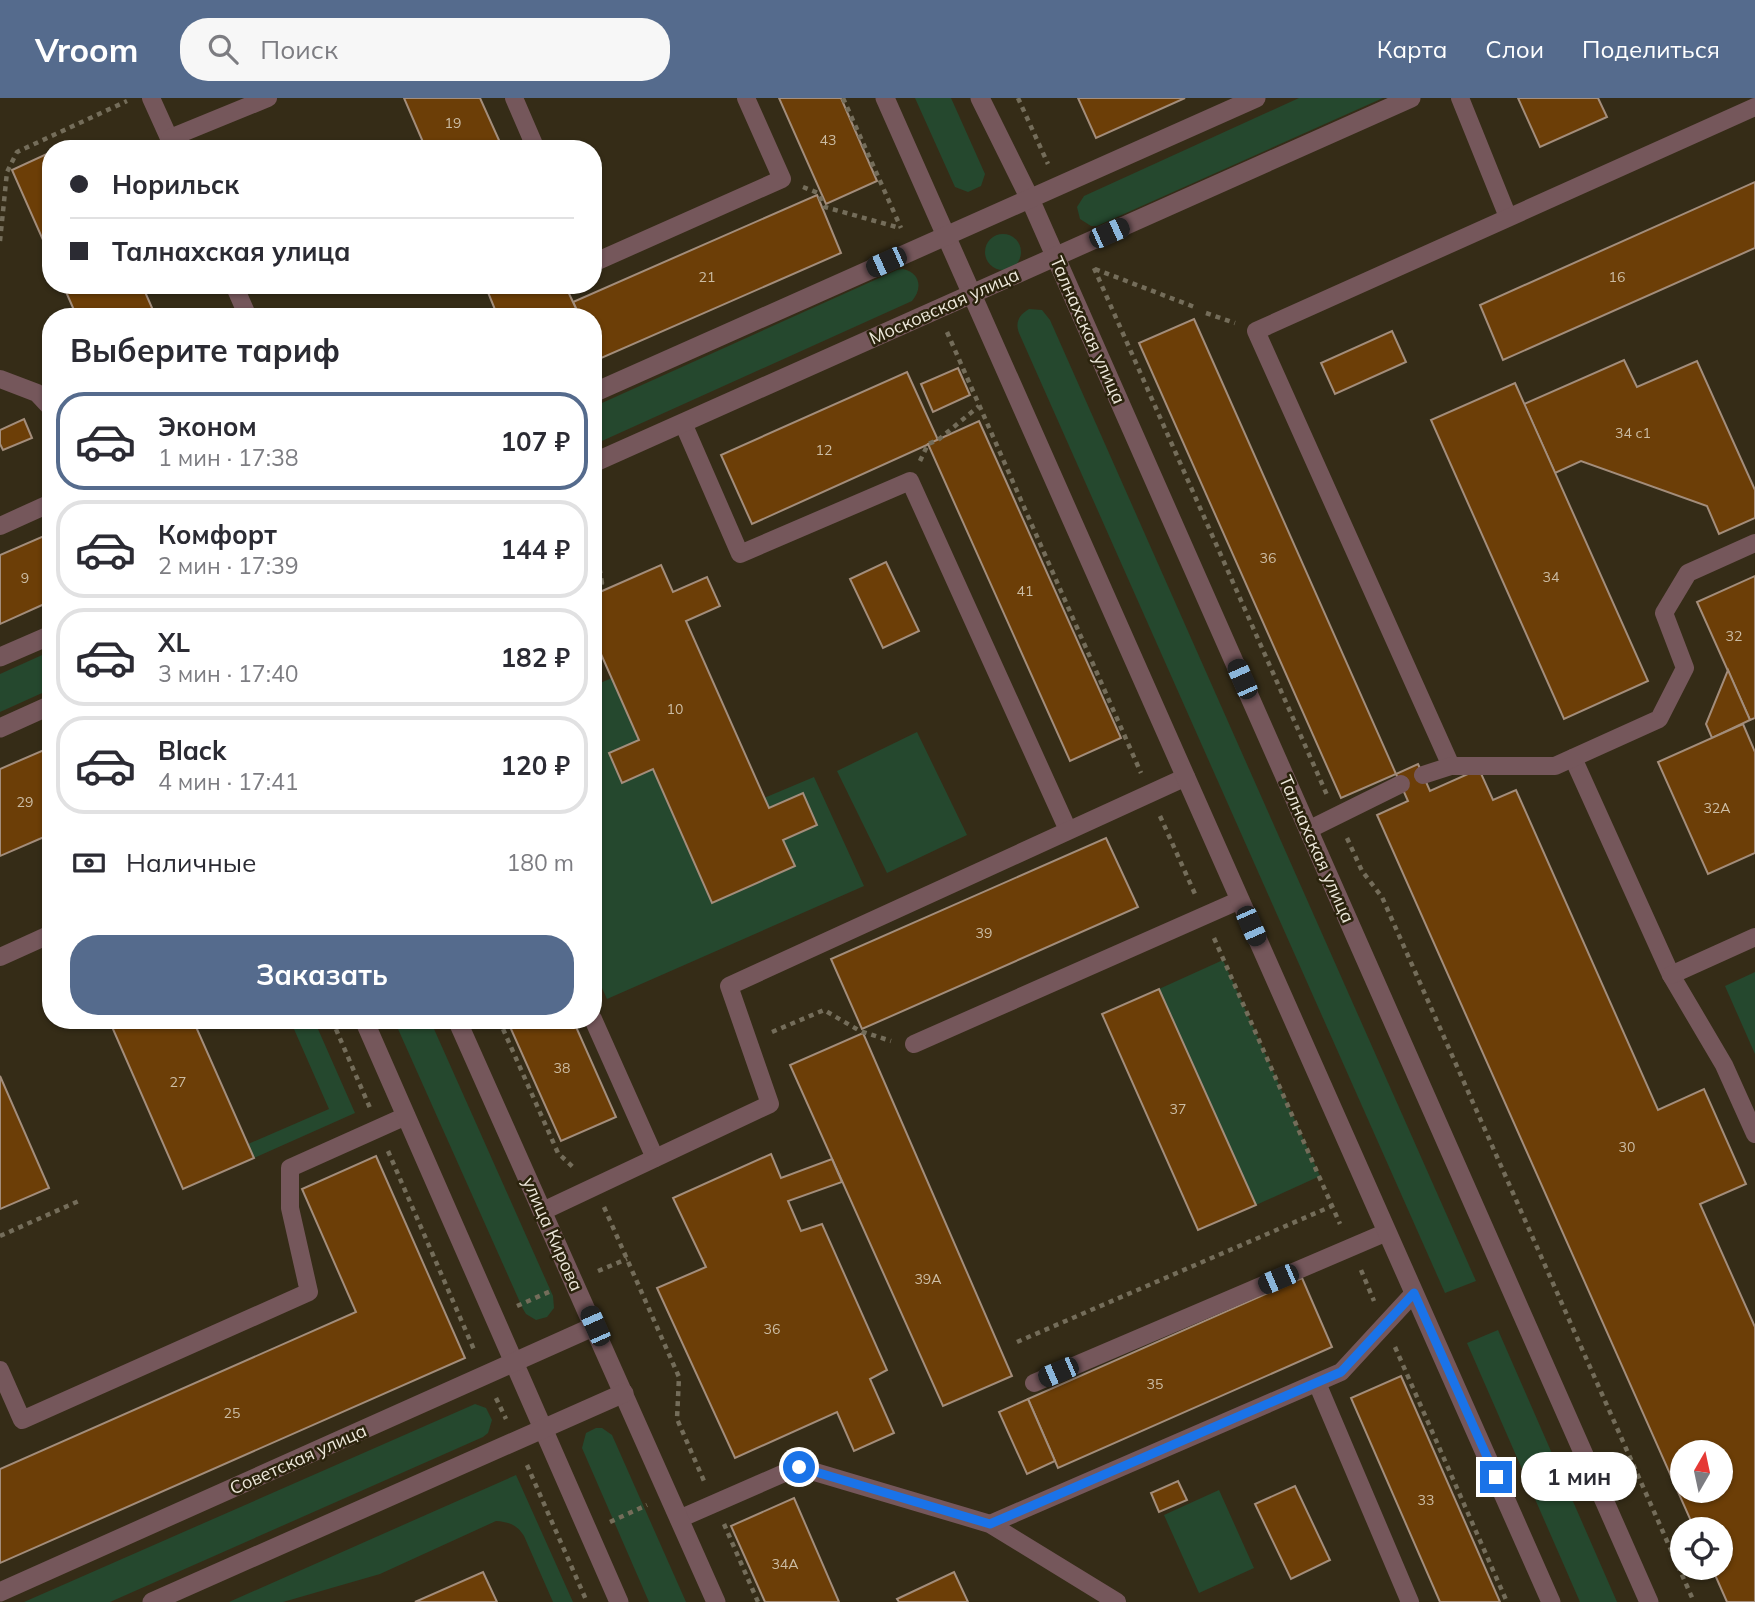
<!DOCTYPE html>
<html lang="ru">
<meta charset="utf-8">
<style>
body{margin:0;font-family:Mulish,sans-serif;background:#f7f7f7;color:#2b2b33;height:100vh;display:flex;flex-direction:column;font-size:26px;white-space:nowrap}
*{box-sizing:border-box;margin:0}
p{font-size:23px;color:#7c7c81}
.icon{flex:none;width:38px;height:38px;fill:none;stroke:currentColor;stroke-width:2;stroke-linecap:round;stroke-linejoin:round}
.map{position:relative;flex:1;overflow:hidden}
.details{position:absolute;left:42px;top:210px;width:560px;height:721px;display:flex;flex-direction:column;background:#fff;border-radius:28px;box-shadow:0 2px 5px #0004}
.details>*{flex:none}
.banner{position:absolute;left:42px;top:42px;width:560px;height:154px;border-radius:28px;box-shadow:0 2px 5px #0004;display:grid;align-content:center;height:154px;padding:0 28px;background:#fff}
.needle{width:46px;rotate:9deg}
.controls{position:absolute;left:1670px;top:1342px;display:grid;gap:14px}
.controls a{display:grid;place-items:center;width:63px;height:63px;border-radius:50%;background:#fff;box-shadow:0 2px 5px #0004;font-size:35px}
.end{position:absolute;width:32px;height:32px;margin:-16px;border:9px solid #1a73e8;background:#fff;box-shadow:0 0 0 4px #fff}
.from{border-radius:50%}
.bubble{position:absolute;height:49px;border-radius:24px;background:#fff;box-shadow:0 2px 5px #0004;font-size:23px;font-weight:700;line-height:49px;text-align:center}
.car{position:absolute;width:21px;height:42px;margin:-21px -10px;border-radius:9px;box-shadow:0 0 5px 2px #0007;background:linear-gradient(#222 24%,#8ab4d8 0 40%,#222 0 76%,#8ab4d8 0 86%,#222 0)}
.banner b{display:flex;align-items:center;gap:24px;height:66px;font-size:26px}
.banner b+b{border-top:2px solid #e1e1e2}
.banner i{width:18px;height:18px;background:#2b2b33}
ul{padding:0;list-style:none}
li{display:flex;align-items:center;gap:21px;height:98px;margin:0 14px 10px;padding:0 14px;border:4px solid #e1e1e2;border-radius:28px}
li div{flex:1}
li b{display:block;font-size:26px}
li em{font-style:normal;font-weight:700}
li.active{border-color:#556b8d}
li>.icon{width:63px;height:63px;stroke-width:1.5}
h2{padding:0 28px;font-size:32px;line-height:84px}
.pay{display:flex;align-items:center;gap:18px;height:77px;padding:0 28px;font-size:26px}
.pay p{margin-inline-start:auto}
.button{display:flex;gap:14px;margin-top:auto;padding:14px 28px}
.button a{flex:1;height:80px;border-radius:28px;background:#556b8d;color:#fff;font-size:28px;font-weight:700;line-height:80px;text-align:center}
header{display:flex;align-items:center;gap:42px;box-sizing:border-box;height:98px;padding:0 35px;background:#556b8d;color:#fff}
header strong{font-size:33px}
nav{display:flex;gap:38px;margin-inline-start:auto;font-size:24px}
.search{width:490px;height:63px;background:#f7f7f7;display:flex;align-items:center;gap:18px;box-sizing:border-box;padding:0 24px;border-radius:28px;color:#7c7c81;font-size:26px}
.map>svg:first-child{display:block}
.green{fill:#25482e}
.building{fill:#6c3e07;stroke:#a38d7b;stroke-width:2;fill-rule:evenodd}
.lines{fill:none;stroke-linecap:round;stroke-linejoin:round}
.path{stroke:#746d5a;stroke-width:4.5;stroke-dasharray:5 5;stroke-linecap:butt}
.service{stroke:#75575b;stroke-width:18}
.tertiary{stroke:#75575b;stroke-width:19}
.route{stroke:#1a73e8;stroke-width:9}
.labels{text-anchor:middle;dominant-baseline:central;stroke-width:5;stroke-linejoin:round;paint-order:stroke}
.number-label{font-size:14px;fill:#ccbda5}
.street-label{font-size:18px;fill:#ece7da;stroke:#2b230d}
</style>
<header>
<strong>Vroom</strong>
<div class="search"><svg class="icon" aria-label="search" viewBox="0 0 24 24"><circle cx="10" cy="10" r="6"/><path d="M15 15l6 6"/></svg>Поиск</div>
<nav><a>Карта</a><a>Слои</a><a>Поделиться</a></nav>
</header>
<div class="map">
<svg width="1755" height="1504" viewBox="0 0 1755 1504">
<rect width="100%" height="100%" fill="#352c17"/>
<!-- green -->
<g class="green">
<path d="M915,0H951L985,76L981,88L968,94L955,89Z"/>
<path d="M1299,0H1383L1097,128H1091L1080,121L1077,109L1084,98Z"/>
<circle cx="1003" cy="154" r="18"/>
<path d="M903,171C920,175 923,190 912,203L593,347V309L897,172Z"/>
<path d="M1029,211L1042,212L1050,222L1476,1183L1445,1195L1019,235C1015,224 1019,217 1029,211Z"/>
<path d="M51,553V591L0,614V576Z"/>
<path d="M612,580L639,642L609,655L622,684L653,671L712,805L795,768L764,700L814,679L864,788L607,901L593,870V588Z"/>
<path d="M917,634L967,737L887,775L837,673Z"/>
<path d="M1223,862L1320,1078L1256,1107L1159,891Z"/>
<path d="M1755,874V956L1725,888Z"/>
<path d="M290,922H314L355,1015L254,1060L248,1046L329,1011Z"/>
<path d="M394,922H430L553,1198L554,1210L547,1219L536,1222L526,1216L523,1211Z"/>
<path d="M1498,1232L1617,1504H1580L1467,1245Z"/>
<path d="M475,1306L486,1310L492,1322L488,1335L483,1339L110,1504H24Z"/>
<path d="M596,1330H602L612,1337L686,1504H649L582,1350L586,1335Z"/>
<path d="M516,1377L573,1504H553L524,1438C517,1427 510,1424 496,1423L380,1476L283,1504H229Z"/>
<path d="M1219,1392L1254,1470L1199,1495L1164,1417Z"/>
</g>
<!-- building -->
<g class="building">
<path d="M404,0H480L503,51H426Z"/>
<path d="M779,0H841L877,83L826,106Z"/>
<path d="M1078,0H1185L1096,40Z"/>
<path d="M1518,0H1598L1607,19L1540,49Z"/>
<path d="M51,54V160L12,72Z"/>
<path d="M1755,84V150L1503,262L1480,207Z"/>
<path d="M817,97L841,155L599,261L593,249V219H580L573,204Z"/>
<path d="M63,187H142L156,219H77Z"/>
<path d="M485,187H565L580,219H498Z"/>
<path d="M1194,221L1396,676L1341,700L1139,245Z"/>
<path d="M1392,233L1406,264L1335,296L1321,265Z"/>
<path d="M1624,262L1637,289L1697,263L1755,392V420L1719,436L1707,408L1581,363L1555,375L1524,306Z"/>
<path d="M958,270L970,297L933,314L921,286Z"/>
<path d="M907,274L938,342L752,426L721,357Z"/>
<path d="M1515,285L1648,583L1564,621L1431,322Z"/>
<path d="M24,321L32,340L3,352L0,346V332Z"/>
<path d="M979,323L1121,640L1070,663L928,346Z"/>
<path d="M51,435V503L0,526V457Z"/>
<path d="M886,464L919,533L883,550L850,481Z"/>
<path d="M661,467L673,494L707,479L720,508L686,523L769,710L803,695L817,727L783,742L795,768L712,805L653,671L622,685L609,655L639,642L593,538V497Z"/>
<path d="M1755,478V620L1750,622L1697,504Z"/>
<path d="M1728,572L1750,622L1712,640L1706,626Z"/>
<path d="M1743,626L1755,654V755L1708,776L1658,664Z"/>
<path d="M51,649V736L0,758V671Z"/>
<path d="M1418,666L1430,693L1479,671L1493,702L1516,692L1658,1012L1704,991L1746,1086L1700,1106L1755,1229V1504H1727L1712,1470H1720V1432H1695L1377,717L1408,703L1396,676ZM1682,1354H1720V1393H1682Z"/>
<path d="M1106,740L1138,809L862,931L831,861Z"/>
<path d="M1159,891L1256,1107L1198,1132L1102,916Z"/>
<path d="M109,922H193L254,1060L183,1091Z"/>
<path d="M507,922H573L616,1019L561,1043Z"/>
<path d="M863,935L1012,1278L943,1308L790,967Z"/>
<path d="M0,978L49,1090L0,1111Z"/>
<path d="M771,1056L781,1080L832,1061L842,1084L788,1103L801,1133L822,1126L887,1272L870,1281L894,1335L854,1353L837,1314L735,1360L657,1190L706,1169L673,1100Z"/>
<path d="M376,1058L465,1260L0,1465V1371L356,1214L302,1091Z"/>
<path d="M1302,1180L1332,1249L1058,1370L1028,1301Z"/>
<path d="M1401,1278L1500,1504H1440L1351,1300Z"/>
<path d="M1028,1301L1055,1363L1027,1376L999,1314Z"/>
<path d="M1178,1383L1187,1402L1159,1414L1151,1395Z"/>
<path d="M1295,1388L1330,1462L1291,1481L1255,1406Z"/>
<path d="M794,1400L839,1504H765L731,1428Z"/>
<path d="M483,1474L497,1504H415Z"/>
<path d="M954,1474L968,1504H899L897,1501Z"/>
</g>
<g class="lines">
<!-- path -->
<g class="path">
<path d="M843,0L901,130"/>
<path d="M1018,0L1048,66"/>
<path d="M803,89L818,95L825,109L900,130"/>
<path d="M0,143L7,74L17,54L127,3"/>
<path d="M1094,170L1327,697"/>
<path d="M1095,171L1197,210"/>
<path d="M1206,215L1235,225"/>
<path d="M947,234L1141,675"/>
<path d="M920,363L928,346L938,342L979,308"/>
<path d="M593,431L602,485L593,489"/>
<path d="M1160,718L1195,796"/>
<path d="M1347,740L1362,773L1382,799L1694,1504"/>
<path d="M1214,840L1340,1126"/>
<path d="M332,922L370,1010"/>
<path d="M499,922L558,1055L574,1070"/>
<path d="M772,934L824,912L860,933L891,943"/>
<path d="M388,1053L475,1254"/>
<path d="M604,1109L679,1279L677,1321L704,1383"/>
<path d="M0,1138L81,1102"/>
<path d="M1361,1172L1374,1203"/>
<path d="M598,1173L627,1161"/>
<path d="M517,1208L551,1193"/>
<path d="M1017,1244L1332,1108"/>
<path d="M1395,1249L1507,1504"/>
<path d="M496,1300L506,1321"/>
<path d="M527,1367L587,1504"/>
<path d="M610,1424L647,1407"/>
<path d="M724,1426L758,1504"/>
</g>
<!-- service -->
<g class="service">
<path d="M151,0L174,51"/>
<path d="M514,0L536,51"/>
<path d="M1460,0L1508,119"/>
<path d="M170,40L268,0"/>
<path d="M593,165L782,81L746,0"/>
<path d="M234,187L248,219"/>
<path d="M0,281L37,295L51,310"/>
<path d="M683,325L740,456L910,383L1068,732"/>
<path d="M0,428L51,405"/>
<path d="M1573,660L1671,877L1724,967L1755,1036"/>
<path d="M1451,668L1256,233L1755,9"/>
<path d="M1423,677L1451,668H1555L1659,621L1685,570L1664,515L1688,475L1755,445"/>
<path d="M1308,732L1401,686"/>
<path d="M0,859L51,836"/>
<path d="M1671,877L1755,839"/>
<path d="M593,921L655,1060"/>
<path d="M914,946L1240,802"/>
<path d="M543,1113L770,1006L729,888L1186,679"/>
<path d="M0,1272L22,1322L309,1194L290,1110V1070L406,1018"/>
<path d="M1034,1285L1387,1134"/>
<path d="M1317,1285L1410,1504"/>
<path d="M679,1421L798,1369L990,1426L1117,1504"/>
<path d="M990,1426L1341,1274L1414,1195"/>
</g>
<!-- tertiary -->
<g class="tertiary">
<path d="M885,0L1551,1504"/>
<path d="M980,0L1030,101L1649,1504"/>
<path d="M593,295L1256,0"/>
<path d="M593,365L1411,0"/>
<path d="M0,559L51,537"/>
<path d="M0,630L51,607"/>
<path d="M364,922L619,1504"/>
<path d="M457,922L716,1504"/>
<path d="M0,1494L595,1228"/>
<path d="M152,1504L624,1295"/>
</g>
</g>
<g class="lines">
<!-- route -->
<path class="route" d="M799,1369L990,1426L1341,1274L1414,1195L1496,1379"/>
</g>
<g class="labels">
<!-- number labels -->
<g class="number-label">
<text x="453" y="25">19</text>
<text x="828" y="42">43</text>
<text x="707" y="179">21</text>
<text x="1617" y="179">16</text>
<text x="1633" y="335">34 с1</text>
<text x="824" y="352">12</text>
<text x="1268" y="460">36</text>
<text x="1551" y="479">34</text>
<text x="25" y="480">9</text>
<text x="1025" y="493">41</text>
<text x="1734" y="538">32</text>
<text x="675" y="611">10</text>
<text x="25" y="704">29</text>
<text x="1717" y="710">32А</text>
<text x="984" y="835">39</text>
<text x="562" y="970">38</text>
<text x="178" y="984">27</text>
<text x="1178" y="1011">37</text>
<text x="1627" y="1049">30</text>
<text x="928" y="1181">39А</text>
<text x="772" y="1231">36</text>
<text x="1155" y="1286">35</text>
<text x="232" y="1315">25</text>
<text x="1426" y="1402">33</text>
<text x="785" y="1466">34А</text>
</g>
<!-- street labels -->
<g class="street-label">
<text transform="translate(944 208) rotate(-24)">Московская улица</text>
<text transform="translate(1088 232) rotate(66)">Талнахская улица</text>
<text transform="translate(1317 751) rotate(66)">Талнахская улица</text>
<text transform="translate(553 1136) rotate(66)">улица Кирова</text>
<text transform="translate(298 1361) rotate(-24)">Советская улица</text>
</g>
</g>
</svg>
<div class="controls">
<a><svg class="needle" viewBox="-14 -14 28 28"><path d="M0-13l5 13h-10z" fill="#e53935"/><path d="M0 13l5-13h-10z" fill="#7c7c81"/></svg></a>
<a><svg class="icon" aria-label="locate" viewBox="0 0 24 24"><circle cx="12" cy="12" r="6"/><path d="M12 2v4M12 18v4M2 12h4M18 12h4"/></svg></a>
</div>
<i class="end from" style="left:799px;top:1369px"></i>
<i class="end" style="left:1496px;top:1379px"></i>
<div class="bubble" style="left:1521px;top:1354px;width:116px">1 мин</div>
<i class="car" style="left:1109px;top:135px;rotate:66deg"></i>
<i class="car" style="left:886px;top:164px;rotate:246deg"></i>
<i class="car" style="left:1242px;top:581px;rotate:336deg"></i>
<i class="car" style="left:1251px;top:828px;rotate:156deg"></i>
<i class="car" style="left:1278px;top:1181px;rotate:247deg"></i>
<i class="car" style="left:595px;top:1228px;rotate:336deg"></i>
<i class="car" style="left:1058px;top:1274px;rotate:247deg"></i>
<div class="banner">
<b><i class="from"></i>Норильск</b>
<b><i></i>Талнахская улица</b>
</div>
<section class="details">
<h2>Выберите тариф</h2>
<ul>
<li class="active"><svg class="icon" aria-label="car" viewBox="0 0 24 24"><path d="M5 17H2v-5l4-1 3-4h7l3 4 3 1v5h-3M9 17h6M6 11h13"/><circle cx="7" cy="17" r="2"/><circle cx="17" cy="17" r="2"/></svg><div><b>Эконом</b><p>1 мин · 17:38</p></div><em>107 ₽</em></li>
<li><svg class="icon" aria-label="car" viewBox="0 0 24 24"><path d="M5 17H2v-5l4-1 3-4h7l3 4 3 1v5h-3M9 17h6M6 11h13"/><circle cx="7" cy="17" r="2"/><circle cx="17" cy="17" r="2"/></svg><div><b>Комфорт</b><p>2 мин · 17:39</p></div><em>144 ₽</em></li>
<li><svg class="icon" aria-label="car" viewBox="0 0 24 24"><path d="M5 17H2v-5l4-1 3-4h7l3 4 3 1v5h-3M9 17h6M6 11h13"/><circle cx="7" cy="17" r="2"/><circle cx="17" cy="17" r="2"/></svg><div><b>XL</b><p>3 мин · 17:40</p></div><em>182 ₽</em></li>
<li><svg class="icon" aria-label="car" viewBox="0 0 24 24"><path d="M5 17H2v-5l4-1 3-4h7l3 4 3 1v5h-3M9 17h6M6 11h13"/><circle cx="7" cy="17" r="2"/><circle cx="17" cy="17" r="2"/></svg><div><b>Black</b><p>4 мин · 17:41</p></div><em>120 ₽</em></li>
</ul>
<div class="pay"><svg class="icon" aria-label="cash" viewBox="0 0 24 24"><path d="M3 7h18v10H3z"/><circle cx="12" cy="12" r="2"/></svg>Наличные<p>180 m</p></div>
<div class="button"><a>Заказать</a></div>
</section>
</div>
